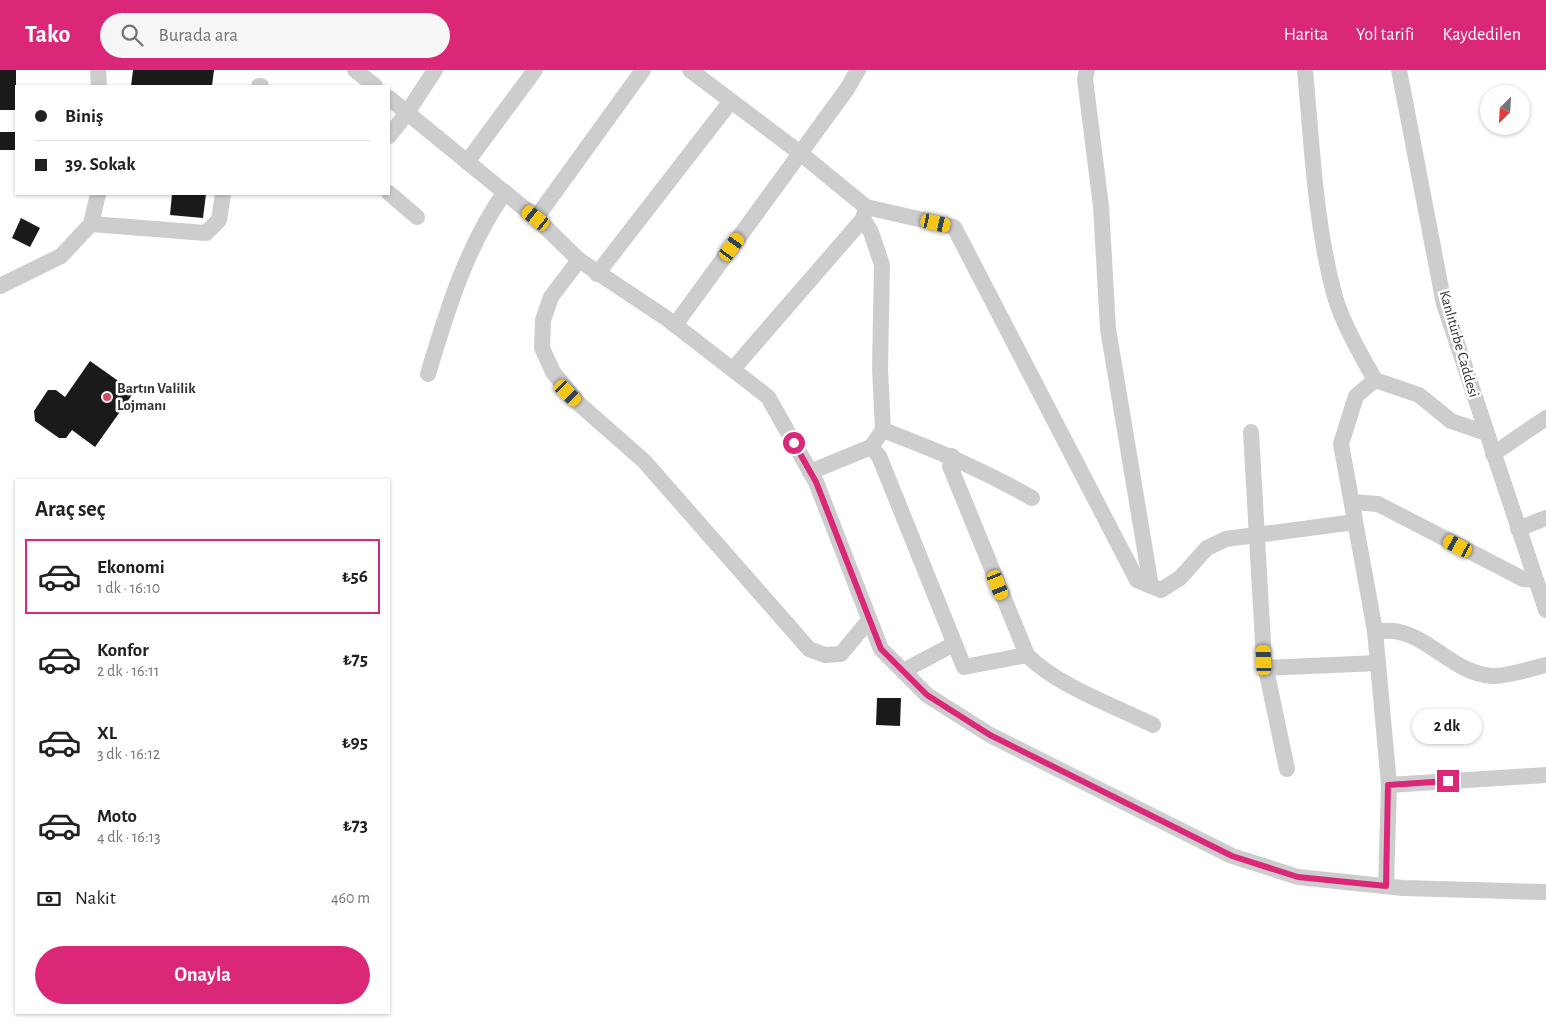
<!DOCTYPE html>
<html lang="tr">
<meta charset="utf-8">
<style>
body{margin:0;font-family:"Alegreya Sans",sans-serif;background:#f6f6f6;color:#202124;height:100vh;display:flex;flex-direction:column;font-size:19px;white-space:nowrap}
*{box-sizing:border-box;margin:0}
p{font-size:16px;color:#757577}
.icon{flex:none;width:28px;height:28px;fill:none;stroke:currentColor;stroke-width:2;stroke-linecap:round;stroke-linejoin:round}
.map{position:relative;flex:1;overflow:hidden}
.details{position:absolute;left:15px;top:409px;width:375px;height:535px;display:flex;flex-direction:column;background:#fff;border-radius:0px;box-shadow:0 1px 4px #0004}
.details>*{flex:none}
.hud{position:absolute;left:15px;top:15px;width:375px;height:110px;border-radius:0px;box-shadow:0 1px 4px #0004;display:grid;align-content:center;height:110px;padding:0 20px;background:#fff}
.needle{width:32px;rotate:204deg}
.fabs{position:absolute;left:1480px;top:15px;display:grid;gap:10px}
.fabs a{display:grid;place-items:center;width:50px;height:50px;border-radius:50%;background:#fff;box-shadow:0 1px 4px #0004;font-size:25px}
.end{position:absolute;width:22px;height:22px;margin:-11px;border:6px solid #db2777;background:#fff;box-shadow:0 0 0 2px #fff}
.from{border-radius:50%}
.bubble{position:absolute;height:35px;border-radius:18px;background:#fff;box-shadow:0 1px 4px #0004;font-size:16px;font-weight:700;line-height:35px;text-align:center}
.car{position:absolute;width:15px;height:30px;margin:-15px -8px;border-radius:6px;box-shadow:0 0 4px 1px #0007;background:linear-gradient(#f5c518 24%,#345 0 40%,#f5c518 0 76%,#345 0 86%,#f5c518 0)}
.hud b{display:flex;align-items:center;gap:18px;height:48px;font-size:19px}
.hud b+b{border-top:1px solid #e0e0e0}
.hud i{width:12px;height:12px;background:#202124}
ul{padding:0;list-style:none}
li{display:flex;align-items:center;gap:15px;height:75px;margin:0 10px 8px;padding:0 10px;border:2px solid transparent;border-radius:0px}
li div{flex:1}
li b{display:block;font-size:19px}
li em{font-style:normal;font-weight:700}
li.selected{border-color:#db2777}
li>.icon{width:45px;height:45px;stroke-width:1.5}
h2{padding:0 20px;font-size:22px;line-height:60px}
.pay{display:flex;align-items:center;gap:12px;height:55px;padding:0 20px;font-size:19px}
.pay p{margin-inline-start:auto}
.button{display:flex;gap:10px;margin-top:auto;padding:10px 20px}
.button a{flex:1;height:58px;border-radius:30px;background:#db2777;color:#fff;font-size:20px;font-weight:700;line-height:58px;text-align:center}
header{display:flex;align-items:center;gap:30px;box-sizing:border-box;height:70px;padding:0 25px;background:#db2777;color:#fff}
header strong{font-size:24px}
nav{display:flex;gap:28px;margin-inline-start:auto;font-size:18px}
.search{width:350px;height:45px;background:#f6f6f6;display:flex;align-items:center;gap:12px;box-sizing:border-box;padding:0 18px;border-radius:28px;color:#757577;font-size:19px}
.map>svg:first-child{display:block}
.building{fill:#1a1a1a}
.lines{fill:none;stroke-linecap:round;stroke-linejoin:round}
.minor{stroke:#cdcdcd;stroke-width:16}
.route{stroke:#db2777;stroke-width:6}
.poi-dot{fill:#d44b5d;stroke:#fff;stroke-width:2}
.labels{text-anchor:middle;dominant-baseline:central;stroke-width:5;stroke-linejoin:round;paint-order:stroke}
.street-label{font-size:15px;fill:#333;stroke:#fff}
.poi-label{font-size:15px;font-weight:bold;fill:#333;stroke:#fff;text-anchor:start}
</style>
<header>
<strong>Tako</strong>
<div class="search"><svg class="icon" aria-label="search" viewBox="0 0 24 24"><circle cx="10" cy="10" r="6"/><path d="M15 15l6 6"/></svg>Burada ara</div>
<nav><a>Harita</a><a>Yol tarifi</a><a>Kaydedilen</a></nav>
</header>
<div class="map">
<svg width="1546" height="959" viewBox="0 0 1546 959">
<rect width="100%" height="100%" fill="#fff"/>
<!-- building -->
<g class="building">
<rect x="0" y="0" width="16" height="40"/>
<path d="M133,0H214L212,16H131Z"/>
<rect x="0" y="62" width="16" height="18"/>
<path d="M172,124H206L203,148L170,145Z"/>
<path d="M21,148L40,158L30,177L12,168Z"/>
<path d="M90,291L134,322L95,377L72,360L66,368H59L35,351L34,341L48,320H56L65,327Z"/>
<path d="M877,628H901L900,656L876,655Z"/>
</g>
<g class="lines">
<!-- minor -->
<g class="minor">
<path d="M98,0L99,16"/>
<path d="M355,0L375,16"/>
<path d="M690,0L800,83L866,137L954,157L1137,510L1161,520L1180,508L1207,478L1226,469L1355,452"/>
<path d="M1087,0L1085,9L1101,136L1108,259L1151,516"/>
<path d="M1305,0C1312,75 1315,154 1335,227C1343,254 1361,285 1375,310L1419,325L1451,351L1486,363"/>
<path d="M1399,0L1444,234L1546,540"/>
<path d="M259,16H261"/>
<path d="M389,28L536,148L579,190L666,248L768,327L816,412L881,579L927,625L990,665L1232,786L1298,807L1403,818L1546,822"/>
<path d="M389,66L407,43L435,0"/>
<path d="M467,92L535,0"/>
<path d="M389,123L417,147"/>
<path d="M536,148L643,0"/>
<path d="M91,154L206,163L219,150L223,124"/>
<path d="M579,190L551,227L543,250L542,278L553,302L578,333L644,391L809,579L825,585L841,584L869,550"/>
<path d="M597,204L731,31"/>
<path d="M0,216L61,186L91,154L98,124"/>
<path d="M675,255L847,19L858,0"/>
<path d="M733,299L863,149"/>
<path d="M428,304C447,241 466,177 505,122"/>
<path d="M1375,310L1356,326L1341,374L1375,561L1389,715L1386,816"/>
<path d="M883,360C938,381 981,399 1032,428"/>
<path d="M1251,362L1264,590L1287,699"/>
<path d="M871,377L879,386L964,597L1027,585"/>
<path d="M1493,384L1546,348"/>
<path d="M952,386L950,396L1027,585C1056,615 1114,636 1153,655"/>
<path d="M810,402L871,377L883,360L880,299L882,195L871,162L863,149L866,137"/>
<path d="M1352,432L1378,434L1523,509L1535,510"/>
<path d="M1518,459L1546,448"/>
<path d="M1375,561C1383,561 1391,560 1399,562C1434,570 1455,604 1493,606C1510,606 1529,599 1546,595"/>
<path d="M1266,598L1378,593"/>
<path d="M903,601L954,574"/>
<path d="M1389,715L1546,705"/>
</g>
</g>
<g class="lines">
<!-- route -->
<path class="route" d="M794,373L816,412L881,579L927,625L990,665L1232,786L1298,807L1386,816L1388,715L1448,711"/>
</g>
<!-- markers -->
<circle class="poi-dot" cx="107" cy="327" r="5"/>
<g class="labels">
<!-- street labels -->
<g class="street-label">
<text transform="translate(1459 274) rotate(74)">Kanlıtürbe Caddesi</text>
</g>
<!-- poi labels -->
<g class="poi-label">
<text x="117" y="318">Bartın Valilik<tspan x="117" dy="17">Lojmanı</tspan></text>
</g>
</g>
</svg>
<div class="fabs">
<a><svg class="needle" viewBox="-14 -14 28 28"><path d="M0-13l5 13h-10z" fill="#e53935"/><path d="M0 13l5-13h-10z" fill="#757577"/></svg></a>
</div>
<i class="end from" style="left:794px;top:373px"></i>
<i class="end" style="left:1448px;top:711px"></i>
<div class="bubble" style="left:1412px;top:639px;width:70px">2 dk</div>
<i class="car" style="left:536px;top:148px;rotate:309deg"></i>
<i class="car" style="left:936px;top:153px;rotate:103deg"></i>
<i class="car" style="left:732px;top:177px;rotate:36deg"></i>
<i class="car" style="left:568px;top:323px;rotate:135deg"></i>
<i class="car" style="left:1458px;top:476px;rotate:298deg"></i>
<i class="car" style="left:998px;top:515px;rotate:158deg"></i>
<i class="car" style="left:1264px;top:590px;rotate:358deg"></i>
<div class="hud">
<b><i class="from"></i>Biniş</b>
<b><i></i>39. Sokak</b>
</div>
<section class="details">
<h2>Araç seç</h2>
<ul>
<li class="selected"><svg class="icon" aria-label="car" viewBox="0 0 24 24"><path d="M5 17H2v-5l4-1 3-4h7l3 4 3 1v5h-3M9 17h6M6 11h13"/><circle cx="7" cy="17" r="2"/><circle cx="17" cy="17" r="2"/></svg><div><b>Ekonomi</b><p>1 dk · 16:10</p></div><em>₺56</em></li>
<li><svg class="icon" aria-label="car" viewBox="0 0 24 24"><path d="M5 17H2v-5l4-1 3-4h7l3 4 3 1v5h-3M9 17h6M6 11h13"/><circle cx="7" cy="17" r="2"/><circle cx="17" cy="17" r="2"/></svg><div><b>Konfor</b><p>2 dk · 16:11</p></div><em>₺75</em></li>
<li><svg class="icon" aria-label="car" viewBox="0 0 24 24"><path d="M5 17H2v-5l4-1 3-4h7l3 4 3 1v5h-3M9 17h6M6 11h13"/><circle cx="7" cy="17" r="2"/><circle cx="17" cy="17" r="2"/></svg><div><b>XL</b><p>3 dk · 16:12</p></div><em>₺95</em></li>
<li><svg class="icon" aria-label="car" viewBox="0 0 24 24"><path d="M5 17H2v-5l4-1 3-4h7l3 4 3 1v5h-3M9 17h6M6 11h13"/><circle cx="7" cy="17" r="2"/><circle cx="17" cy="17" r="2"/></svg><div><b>Moto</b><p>4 dk · 16:13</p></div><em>₺73</em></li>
</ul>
<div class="pay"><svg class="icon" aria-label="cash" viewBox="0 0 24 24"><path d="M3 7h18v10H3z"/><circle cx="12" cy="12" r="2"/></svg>Nakit<p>460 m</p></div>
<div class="button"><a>Onayla</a></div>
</section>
</div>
